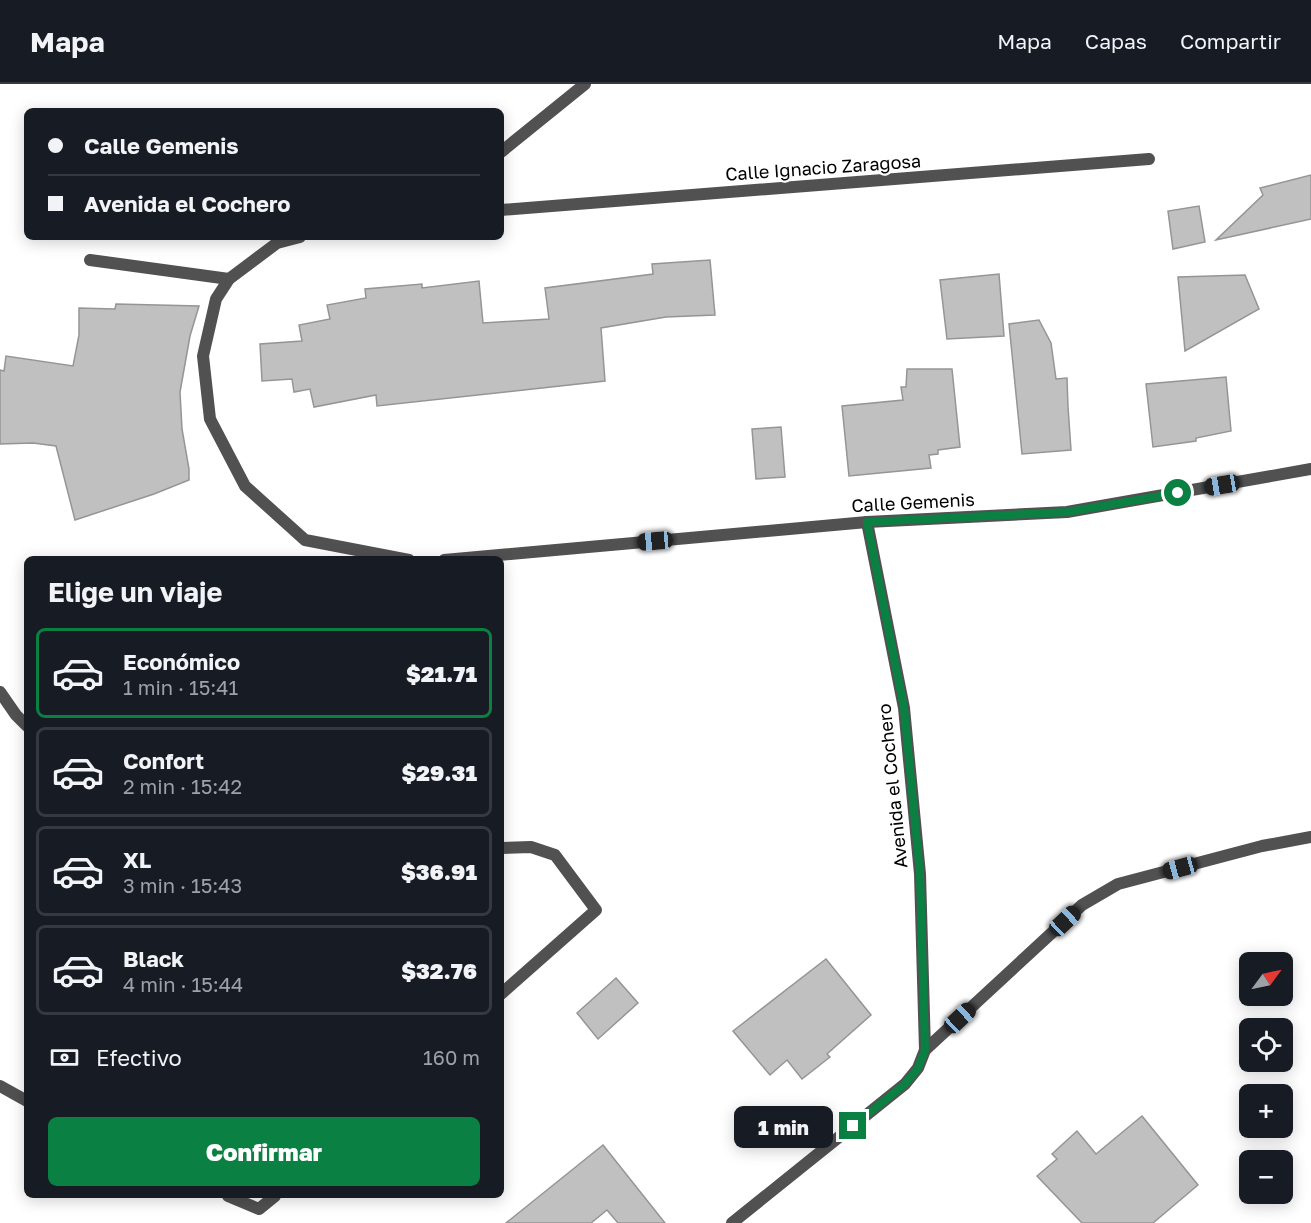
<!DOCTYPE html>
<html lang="es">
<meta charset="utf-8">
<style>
body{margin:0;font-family:"Golos Text",sans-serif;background:#242831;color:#f1f3f6;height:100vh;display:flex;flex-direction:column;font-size:22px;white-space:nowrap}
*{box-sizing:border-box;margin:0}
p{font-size:20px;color:#9ea1a6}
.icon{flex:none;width:33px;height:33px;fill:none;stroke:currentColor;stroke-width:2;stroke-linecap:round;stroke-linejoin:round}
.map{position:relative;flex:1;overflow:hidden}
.panel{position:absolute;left:24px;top:472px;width:480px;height:642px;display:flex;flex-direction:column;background:#171b24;border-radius:9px;box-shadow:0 3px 15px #0003}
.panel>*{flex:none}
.banner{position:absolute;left:24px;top:24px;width:480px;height:132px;border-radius:9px;box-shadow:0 3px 15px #0003;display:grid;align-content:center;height:132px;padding:0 24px;background:#171b24}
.needle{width:39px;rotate:57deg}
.tools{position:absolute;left:1239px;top:868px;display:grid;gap:12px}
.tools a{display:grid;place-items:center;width:54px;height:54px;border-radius:9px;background:#171b24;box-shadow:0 3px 15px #0003;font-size:30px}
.end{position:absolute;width:27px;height:27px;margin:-14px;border:8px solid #0b8043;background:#fff;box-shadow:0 0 0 3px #fff}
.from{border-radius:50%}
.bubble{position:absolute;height:42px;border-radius:9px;background:#171b24;box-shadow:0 3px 15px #0003;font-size:20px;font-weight:800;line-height:42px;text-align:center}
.car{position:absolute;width:18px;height:36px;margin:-18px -9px;border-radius:8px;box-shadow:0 0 4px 2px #0007;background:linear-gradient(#222 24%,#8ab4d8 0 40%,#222 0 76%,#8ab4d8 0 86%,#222 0)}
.banner b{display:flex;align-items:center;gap:21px;height:57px;font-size:22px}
.banner b+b{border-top:2px solid #363941}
.banner i{width:15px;height:15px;background:#f1f3f6}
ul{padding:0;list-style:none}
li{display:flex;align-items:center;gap:18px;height:90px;margin:0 12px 9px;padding:0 12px;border:3px solid #363941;border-radius:9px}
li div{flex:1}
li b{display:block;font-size:22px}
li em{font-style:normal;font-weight:800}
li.on{border-color:#0b8043}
li>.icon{width:54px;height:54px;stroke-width:1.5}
h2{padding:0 24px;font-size:27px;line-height:72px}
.pay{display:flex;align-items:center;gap:15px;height:66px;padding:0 24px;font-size:22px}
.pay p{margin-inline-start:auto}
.button{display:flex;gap:12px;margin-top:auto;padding:12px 24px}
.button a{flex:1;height:69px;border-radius:9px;background:#0b8043;color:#fff;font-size:24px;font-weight:800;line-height:69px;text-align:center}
header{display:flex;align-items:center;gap:36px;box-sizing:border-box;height:84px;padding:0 30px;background:#171b24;border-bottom:2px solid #363941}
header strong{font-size:28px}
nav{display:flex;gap:33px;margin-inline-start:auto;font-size:21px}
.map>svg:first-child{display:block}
.building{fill:#c0c0c0;stroke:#959595;stroke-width:1.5}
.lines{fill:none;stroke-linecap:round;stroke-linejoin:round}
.street{stroke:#515151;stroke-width:12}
.route{stroke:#0b8043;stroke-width:8}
.labels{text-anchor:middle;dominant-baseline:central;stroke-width:4.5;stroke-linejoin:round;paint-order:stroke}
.street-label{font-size:18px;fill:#000;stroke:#fff}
</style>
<header>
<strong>Mapa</strong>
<nav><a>Mapa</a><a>Capas</a><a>Compartir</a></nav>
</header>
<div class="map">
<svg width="1311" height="1139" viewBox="0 0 1311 1139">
<rect width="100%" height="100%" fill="#fff"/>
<!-- building -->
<g class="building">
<path d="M1311,91V135L1216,156L1263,111L1260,104Z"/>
<path d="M1199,122L1205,158L1173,165L1168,127Z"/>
<path d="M710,176L715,231L666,233L601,244L605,297L377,322L376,311L314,323L310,305L294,308L292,295L262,297L260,260L302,257L299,241L330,235L327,221L366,214L365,205L422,200V204L479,197L483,239L549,235L545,204L653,190L652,180Z"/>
<path d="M999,190L1004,252L947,255L940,196Z"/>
<path d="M1245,191L1259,225L1185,267L1178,193Z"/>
<path d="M116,220L199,222L190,252L180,308L182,345L189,385V396L154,410L75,436L56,362L33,359L0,360V286L4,287L6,272L73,282L79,251V224L115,225Z"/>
<path d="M1039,236L1051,259L1056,295L1067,294L1068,323L1071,366L1022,370L1009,240Z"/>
<path d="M907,285H952L960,363L938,366V370L929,371L931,384L849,392L842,322L903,316L901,303H906Z"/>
<path d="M1226,293L1231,347L1196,354V357L1153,363L1146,300Z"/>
<path d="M781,343L785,393L756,395L752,345Z"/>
<path d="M826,875L871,931L827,970L830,973L802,995L787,976L770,991L733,947Z"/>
<path d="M616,894L638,919L598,955L577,929Z"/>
<path d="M1142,1032L1198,1101L1153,1139H1082L1037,1092L1057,1075L1052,1070L1077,1047L1096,1070Z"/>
<path d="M603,1061L665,1139H618L607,1126L591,1139H506Z"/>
</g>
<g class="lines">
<!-- street -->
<g class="street">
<path d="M501,68L585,0"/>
<path d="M501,126L1149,75"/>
<path d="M300,153L277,159L229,195L216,215L203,272L210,335L245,402L305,456L409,476"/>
<path d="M90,176L229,195"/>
<path d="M444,476L867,438L1067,428L1311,385"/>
<path d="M0,608L16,631L27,642"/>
<path d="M501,764L531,763L555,771L596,826L501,910"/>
<path d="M925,966L1082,821L1118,800L1262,762L1311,753"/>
<path d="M0,1002L27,1017"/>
<path d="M228,1112L259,1125L275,1112"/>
<path d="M732,1139L905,1000L918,984L925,966L920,790L904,624L867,438"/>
</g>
</g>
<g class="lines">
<!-- route -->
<path class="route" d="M853,1042L905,1000L918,984L925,966L920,790L904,624L867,438L1067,428L1178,409"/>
</g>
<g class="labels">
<!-- street labels -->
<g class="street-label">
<text transform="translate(823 83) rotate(-4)">Calle Ignacio Zaragosa</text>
<text transform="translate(913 418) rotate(-3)">Calle Gemenis</text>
<text transform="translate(892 702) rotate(-96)">Avenida el Cochero</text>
</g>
</g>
</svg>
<div class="tools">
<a><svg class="needle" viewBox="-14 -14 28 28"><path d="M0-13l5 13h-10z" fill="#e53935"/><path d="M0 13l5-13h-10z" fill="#9ea1a6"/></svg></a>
<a><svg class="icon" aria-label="locate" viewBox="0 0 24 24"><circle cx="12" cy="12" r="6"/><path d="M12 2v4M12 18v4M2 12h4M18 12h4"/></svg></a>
<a>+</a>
<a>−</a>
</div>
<i class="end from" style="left:1178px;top:409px"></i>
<i class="end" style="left:853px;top:1042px"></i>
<div class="bubble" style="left:734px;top:1022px;width:99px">1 min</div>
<i class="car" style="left:1222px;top:401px;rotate:260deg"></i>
<i class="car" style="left:655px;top:457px;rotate:265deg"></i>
<i class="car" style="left:1180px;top:784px;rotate:255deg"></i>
<i class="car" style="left:1065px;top:837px;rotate:47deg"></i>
<i class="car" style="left:960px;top:934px;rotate:47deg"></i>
<div class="banner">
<b><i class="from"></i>Calle Gemenis</b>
<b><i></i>Avenida el Cochero</b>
</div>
<section class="panel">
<h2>Elige un viaje</h2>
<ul>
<li class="on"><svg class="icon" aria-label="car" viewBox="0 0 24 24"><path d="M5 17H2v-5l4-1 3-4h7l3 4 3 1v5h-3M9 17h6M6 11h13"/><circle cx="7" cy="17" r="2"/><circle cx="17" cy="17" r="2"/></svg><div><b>Económico</b><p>1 min · 15:41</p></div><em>$21.71</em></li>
<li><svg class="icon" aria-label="car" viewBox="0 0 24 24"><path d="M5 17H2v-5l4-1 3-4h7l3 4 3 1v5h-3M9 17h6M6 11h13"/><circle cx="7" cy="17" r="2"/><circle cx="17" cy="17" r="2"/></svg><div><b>Confort</b><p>2 min · 15:42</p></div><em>$29.31</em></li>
<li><svg class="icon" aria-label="car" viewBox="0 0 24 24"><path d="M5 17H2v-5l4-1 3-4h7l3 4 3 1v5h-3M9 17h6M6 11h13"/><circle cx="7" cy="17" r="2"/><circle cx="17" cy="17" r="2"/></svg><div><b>XL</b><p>3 min · 15:43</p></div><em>$36.91</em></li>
<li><svg class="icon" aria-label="car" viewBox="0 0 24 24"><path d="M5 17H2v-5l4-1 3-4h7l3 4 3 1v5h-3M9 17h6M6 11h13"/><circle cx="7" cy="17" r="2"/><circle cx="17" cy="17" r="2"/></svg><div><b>Black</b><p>4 min · 15:44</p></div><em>$32.76</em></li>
</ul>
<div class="pay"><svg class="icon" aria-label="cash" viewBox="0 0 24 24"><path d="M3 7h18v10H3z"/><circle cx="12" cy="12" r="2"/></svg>Efectivo<p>160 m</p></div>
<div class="button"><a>Confirmar</a></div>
</section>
</div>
